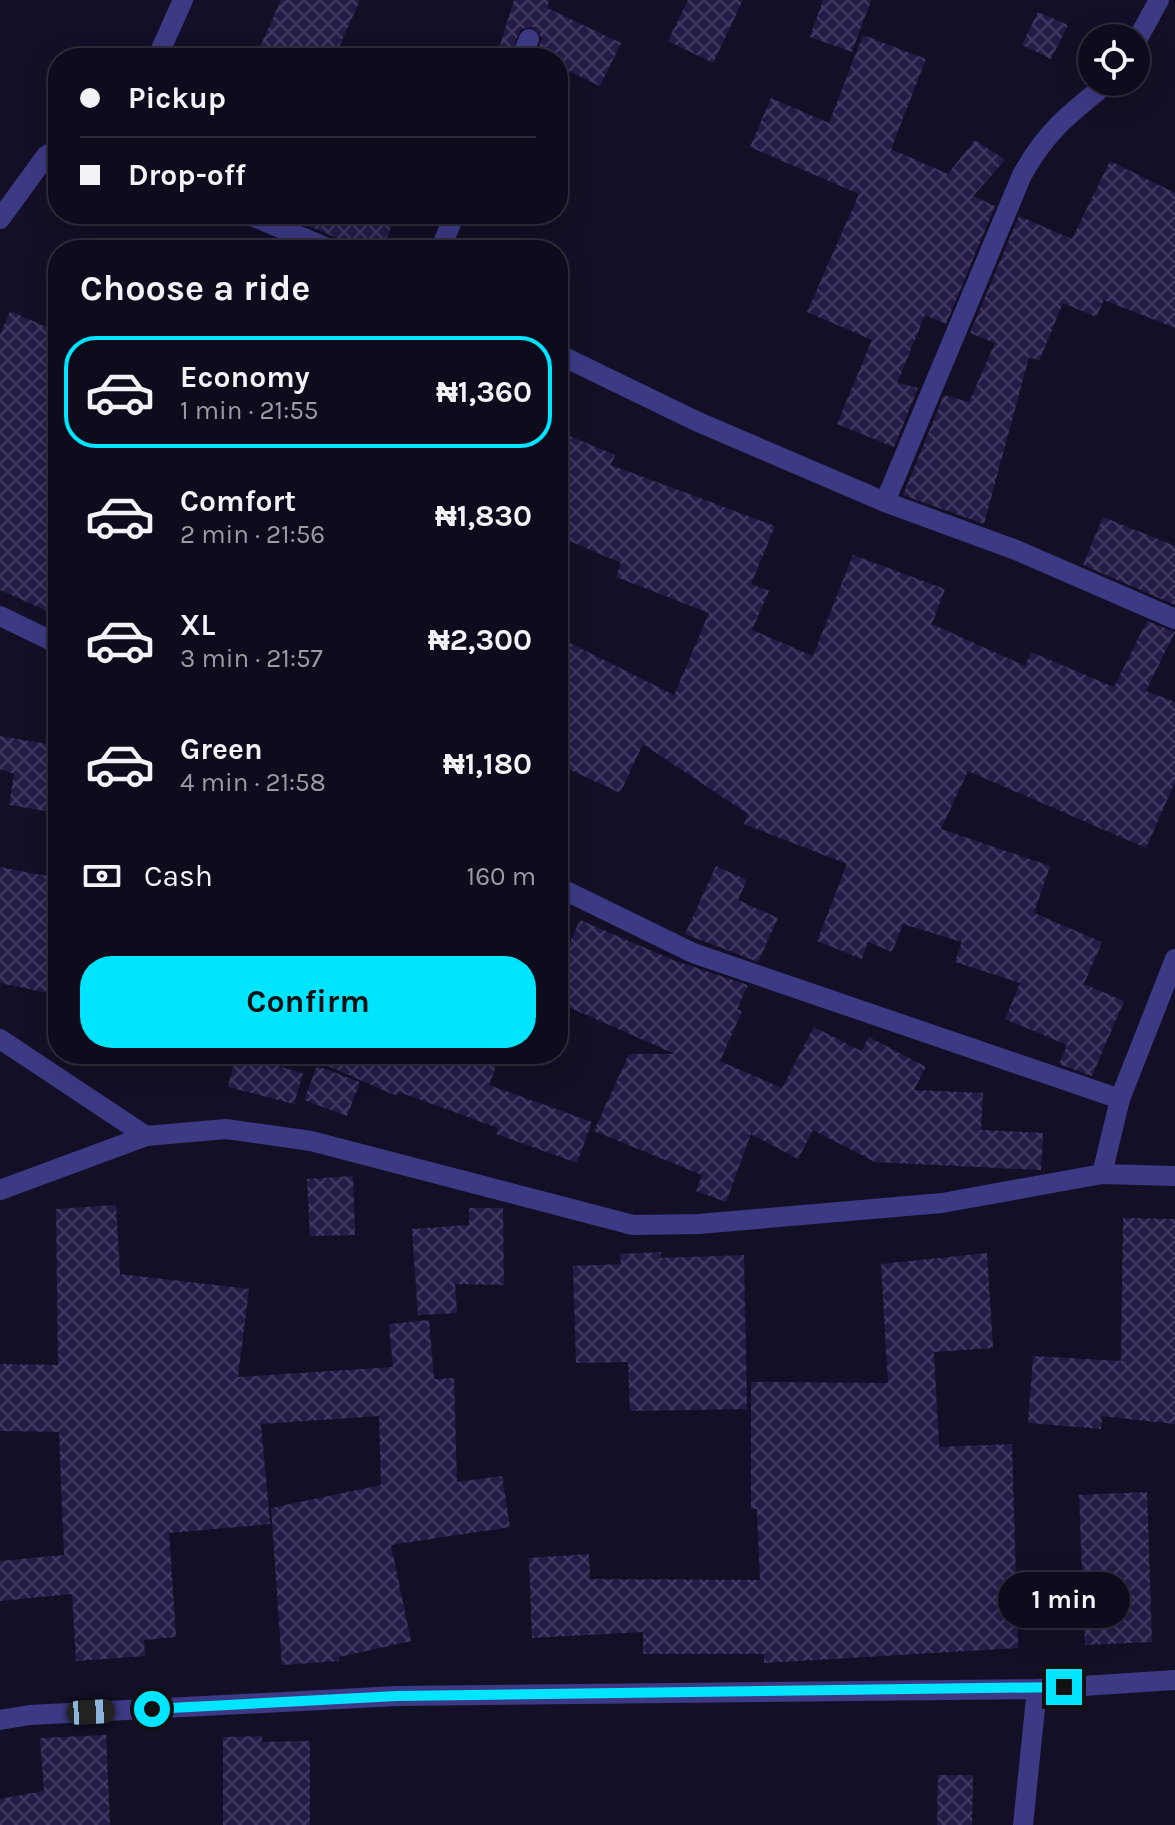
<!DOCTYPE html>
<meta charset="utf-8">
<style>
body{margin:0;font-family:Karla,sans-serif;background:#1c1929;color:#f1f3f6;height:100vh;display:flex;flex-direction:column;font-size:30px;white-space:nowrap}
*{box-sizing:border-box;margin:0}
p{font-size:26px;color:#9b9ba3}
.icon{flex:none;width:44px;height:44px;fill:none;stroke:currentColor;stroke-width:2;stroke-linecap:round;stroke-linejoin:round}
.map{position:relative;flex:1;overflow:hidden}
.details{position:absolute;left:48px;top:240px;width:520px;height:824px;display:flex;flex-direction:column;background:#0e0b1c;border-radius:32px;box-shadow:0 8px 32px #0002,0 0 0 2px #2e2b3b}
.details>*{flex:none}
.top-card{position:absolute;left:48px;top:48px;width:520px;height:176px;border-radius:32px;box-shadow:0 8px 32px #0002,0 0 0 2px #2e2b3b;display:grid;align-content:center;height:176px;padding:0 32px;background:#0e0b1c}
.fabs{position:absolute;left:1078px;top:24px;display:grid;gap:16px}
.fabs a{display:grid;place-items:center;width:72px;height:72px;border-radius:50%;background:#0e0b1c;box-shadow:0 8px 32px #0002,0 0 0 2px #2e2b3b;font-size:40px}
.end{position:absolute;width:36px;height:36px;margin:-18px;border:10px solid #00e5ff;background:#111;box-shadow:0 0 0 4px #111}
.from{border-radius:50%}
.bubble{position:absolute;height:56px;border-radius:28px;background:#0e0b1c;box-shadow:0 8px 32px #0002,0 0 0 2px #2e2b3b;font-size:26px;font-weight:700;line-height:56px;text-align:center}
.car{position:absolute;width:24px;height:48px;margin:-24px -12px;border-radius:10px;box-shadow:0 0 6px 2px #0007;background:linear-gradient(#222 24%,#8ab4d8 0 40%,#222 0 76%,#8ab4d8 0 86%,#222 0)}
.top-card b{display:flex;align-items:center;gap:28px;height:76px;font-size:30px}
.top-card b+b{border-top:2px solid #2e2b3b}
.top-card i{width:20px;height:20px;background:#f1f3f6}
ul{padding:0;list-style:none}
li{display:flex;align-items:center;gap:24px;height:112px;margin:0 16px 12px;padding:0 16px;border:4px solid transparent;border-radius:32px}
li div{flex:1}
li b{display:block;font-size:30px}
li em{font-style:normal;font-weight:700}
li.on{border-color:#00e5ff}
li>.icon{width:72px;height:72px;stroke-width:1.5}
h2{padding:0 32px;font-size:36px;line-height:96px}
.pay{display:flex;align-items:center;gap:20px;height:88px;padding:0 32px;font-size:30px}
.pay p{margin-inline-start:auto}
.cta{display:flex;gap:16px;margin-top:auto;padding:16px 32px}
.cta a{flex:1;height:92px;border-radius:32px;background:#00e5ff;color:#111;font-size:32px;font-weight:700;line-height:92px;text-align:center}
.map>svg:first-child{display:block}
.building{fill:url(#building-cross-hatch)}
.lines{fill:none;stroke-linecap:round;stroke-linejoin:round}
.street{stroke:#3d3a85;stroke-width:20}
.route{stroke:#00e5ff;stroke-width:10}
</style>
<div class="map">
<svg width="1175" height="1825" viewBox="0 0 1175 1825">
<defs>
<pattern id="building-cross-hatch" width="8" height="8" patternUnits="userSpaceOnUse" patternTransform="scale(2)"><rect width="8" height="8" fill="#241b47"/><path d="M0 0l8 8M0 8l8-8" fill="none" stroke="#433b63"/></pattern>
</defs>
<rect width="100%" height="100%" fill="#130f26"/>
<!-- building -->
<g class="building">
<path d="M281,0H360L334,58H255Z"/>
<path d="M514,0H549L547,8L621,43L600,86L558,66V58H535L542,38L533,27L521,29L508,58H496Z"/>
<path d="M688,0H743L713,63L668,41Z"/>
<path d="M823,0H871L852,52L810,37Z"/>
<path d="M1038,12L1068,25L1051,59L1022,45Z"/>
<path d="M863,35L926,59L891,149L948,174L975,140L1005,160L973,196L995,206L946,324L925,315L897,383L918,388L894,447L837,424L872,340L807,312L859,194L750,147L771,98L829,123Z"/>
<path d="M1110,161L1175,193V328L1104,300L1096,317L1063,303L1039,361L1029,357L984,524L903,495L944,395L969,402L995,343L970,333L1019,216L1072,239Z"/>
<path d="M280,214H397L381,250H353L337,238Z"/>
<path d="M10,311L58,332V616L0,590V335Z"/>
<path d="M558,431L615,455L611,465L775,526L751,584L769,591L752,630L813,656L853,555L945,589L932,624L1025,666L1031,652L1114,687L1147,621L1175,632L1146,691L1175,702V782L1146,848L968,771L941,829L1050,866L1034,913L1102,942L1084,984L1124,1001L1092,1076L1059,1064L1067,1045L1005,1019L1020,983L955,962L962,942L903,924L892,952L868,942L862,959L817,941L847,864L744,824L748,814L643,744L620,793L558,764V637L674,695L709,613L616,577L621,563L558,536Z"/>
<path d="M1103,517L1175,546V605L1083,565Z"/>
<path d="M0,736L58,746V813L9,805L14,774L0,769Z"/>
<path d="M716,866L747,880L738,900L778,918L758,962L685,934Z"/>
<path d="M0,867L58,878V995L0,983Z"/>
<path d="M580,920L673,960L748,985L737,1009L742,1011L720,1061L782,1088L814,1027L861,1051L869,1037L926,1067L914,1090L983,1093L981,1130L1043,1133L1041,1170L875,1162L813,1130L798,1159L751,1134L726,1202L696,1191L702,1175L594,1131L629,1054H675L564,1005L569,994L558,989V968Z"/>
<path d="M300,1054H501L489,1085L592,1122L577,1163L496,1134L498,1128L399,1092L397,1096Z"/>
<path d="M236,1055L303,1073L294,1104L228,1087Z"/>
<path d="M317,1066L360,1082L347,1116L304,1100Z"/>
<path d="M353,1176L355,1235L310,1236L307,1179Z"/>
<path d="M116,1205L120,1274L249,1289L238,1377L393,1367L389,1324L429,1320L434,1379L454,1378L457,1482L502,1476L510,1527L391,1545L411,1641L339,1657V1661L282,1665L271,1508L381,1485L379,1416L261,1424L270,1524L169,1533L176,1637L144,1640L145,1656L76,1661L72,1594L0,1601V1561L64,1555L59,1432L0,1431V1364L58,1365L56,1209Z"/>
<path d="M469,1208H503L504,1285L455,1284L457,1313L418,1315L412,1229L469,1225Z"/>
<path d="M1123,1218L1175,1219V1424L1102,1416L1101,1429L1028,1423L1033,1356L1121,1361Z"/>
<path d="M661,1252V1258L744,1255L747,1409L630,1411L628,1362L576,1363L573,1266L621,1264L620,1254Z"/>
<path d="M987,1253L993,1348L934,1352L939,1447L1012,1444L1018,1648L764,1663V1654H643V1632L532,1638L529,1558L589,1554L590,1579L760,1580L757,1509H751V1382L888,1383L881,1264Z"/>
<path d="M1147,1492L1152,1642L1085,1645L1079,1495Z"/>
<path d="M106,1735L110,1825H0V1799L44,1791L40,1738Z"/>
<path d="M262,1736V1742L310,1741V1825H223V1737Z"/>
<path d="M938,1775H973L972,1825H937Z"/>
</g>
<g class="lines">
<!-- street -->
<g class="street">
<path d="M1136,42L1159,0"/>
<path d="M157,58L183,0"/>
<path d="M521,58L529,39"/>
<path d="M247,214L332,250"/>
<path d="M0,219L46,156L58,149"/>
<path d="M440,250L455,214"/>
<path d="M558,354L696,421L885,502L1016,550L1175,619"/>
<path d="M885,502L1022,175C1047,130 1070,113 1109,82"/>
<path d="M0,616L58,644"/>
<path d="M558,887L693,953L1120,1099"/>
<path d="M0,1039L146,1136"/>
<path d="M1102,1174L1120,1099L1175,959"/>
<path d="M0,1190L146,1136L226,1129L311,1141L633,1225L699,1224L942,1203L1102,1174L1175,1176"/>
<path d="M0,1720L30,1715L397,1696L1037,1689L1175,1680"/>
<path d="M1023,1825L1037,1689"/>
</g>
</g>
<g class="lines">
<!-- route -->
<path class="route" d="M152,1709L397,1696L1064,1687"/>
</g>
</svg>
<div class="fabs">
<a><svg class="icon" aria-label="locate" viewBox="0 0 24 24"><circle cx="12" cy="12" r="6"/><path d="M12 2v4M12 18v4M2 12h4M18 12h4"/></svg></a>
</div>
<i class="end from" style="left:152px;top:1709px"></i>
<i class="end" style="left:1064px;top:1687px"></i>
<div class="bubble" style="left:998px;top:1572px;width:132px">1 min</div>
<i class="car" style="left:91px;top:1712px;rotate:87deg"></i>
<div class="top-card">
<b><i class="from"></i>Pickup</b>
<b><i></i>Drop-off</b>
</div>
<section class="details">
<h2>Choose a ride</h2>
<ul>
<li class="on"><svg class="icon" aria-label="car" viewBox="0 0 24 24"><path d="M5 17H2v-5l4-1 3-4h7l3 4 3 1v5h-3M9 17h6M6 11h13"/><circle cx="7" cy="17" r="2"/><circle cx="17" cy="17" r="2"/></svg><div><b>Economy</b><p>1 min · 21:55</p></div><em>₦1,360</em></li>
<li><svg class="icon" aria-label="car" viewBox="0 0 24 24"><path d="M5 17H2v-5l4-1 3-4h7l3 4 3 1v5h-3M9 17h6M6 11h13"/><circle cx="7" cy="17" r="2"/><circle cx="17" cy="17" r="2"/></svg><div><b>Comfort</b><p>2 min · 21:56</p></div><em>₦1,830</em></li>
<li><svg class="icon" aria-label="car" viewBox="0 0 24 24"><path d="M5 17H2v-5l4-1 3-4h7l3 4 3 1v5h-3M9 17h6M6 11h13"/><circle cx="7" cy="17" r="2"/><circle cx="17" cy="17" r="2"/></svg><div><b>XL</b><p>3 min · 21:57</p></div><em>₦2,300</em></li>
<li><svg class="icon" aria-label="car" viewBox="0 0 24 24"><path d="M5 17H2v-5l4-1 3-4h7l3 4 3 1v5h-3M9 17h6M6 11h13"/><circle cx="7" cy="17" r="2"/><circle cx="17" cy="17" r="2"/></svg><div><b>Green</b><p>4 min · 21:58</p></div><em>₦1,180</em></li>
</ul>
<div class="pay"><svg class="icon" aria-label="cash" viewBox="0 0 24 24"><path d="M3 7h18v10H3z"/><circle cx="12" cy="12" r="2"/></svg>Cash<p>160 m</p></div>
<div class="cta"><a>Confirm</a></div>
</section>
</div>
